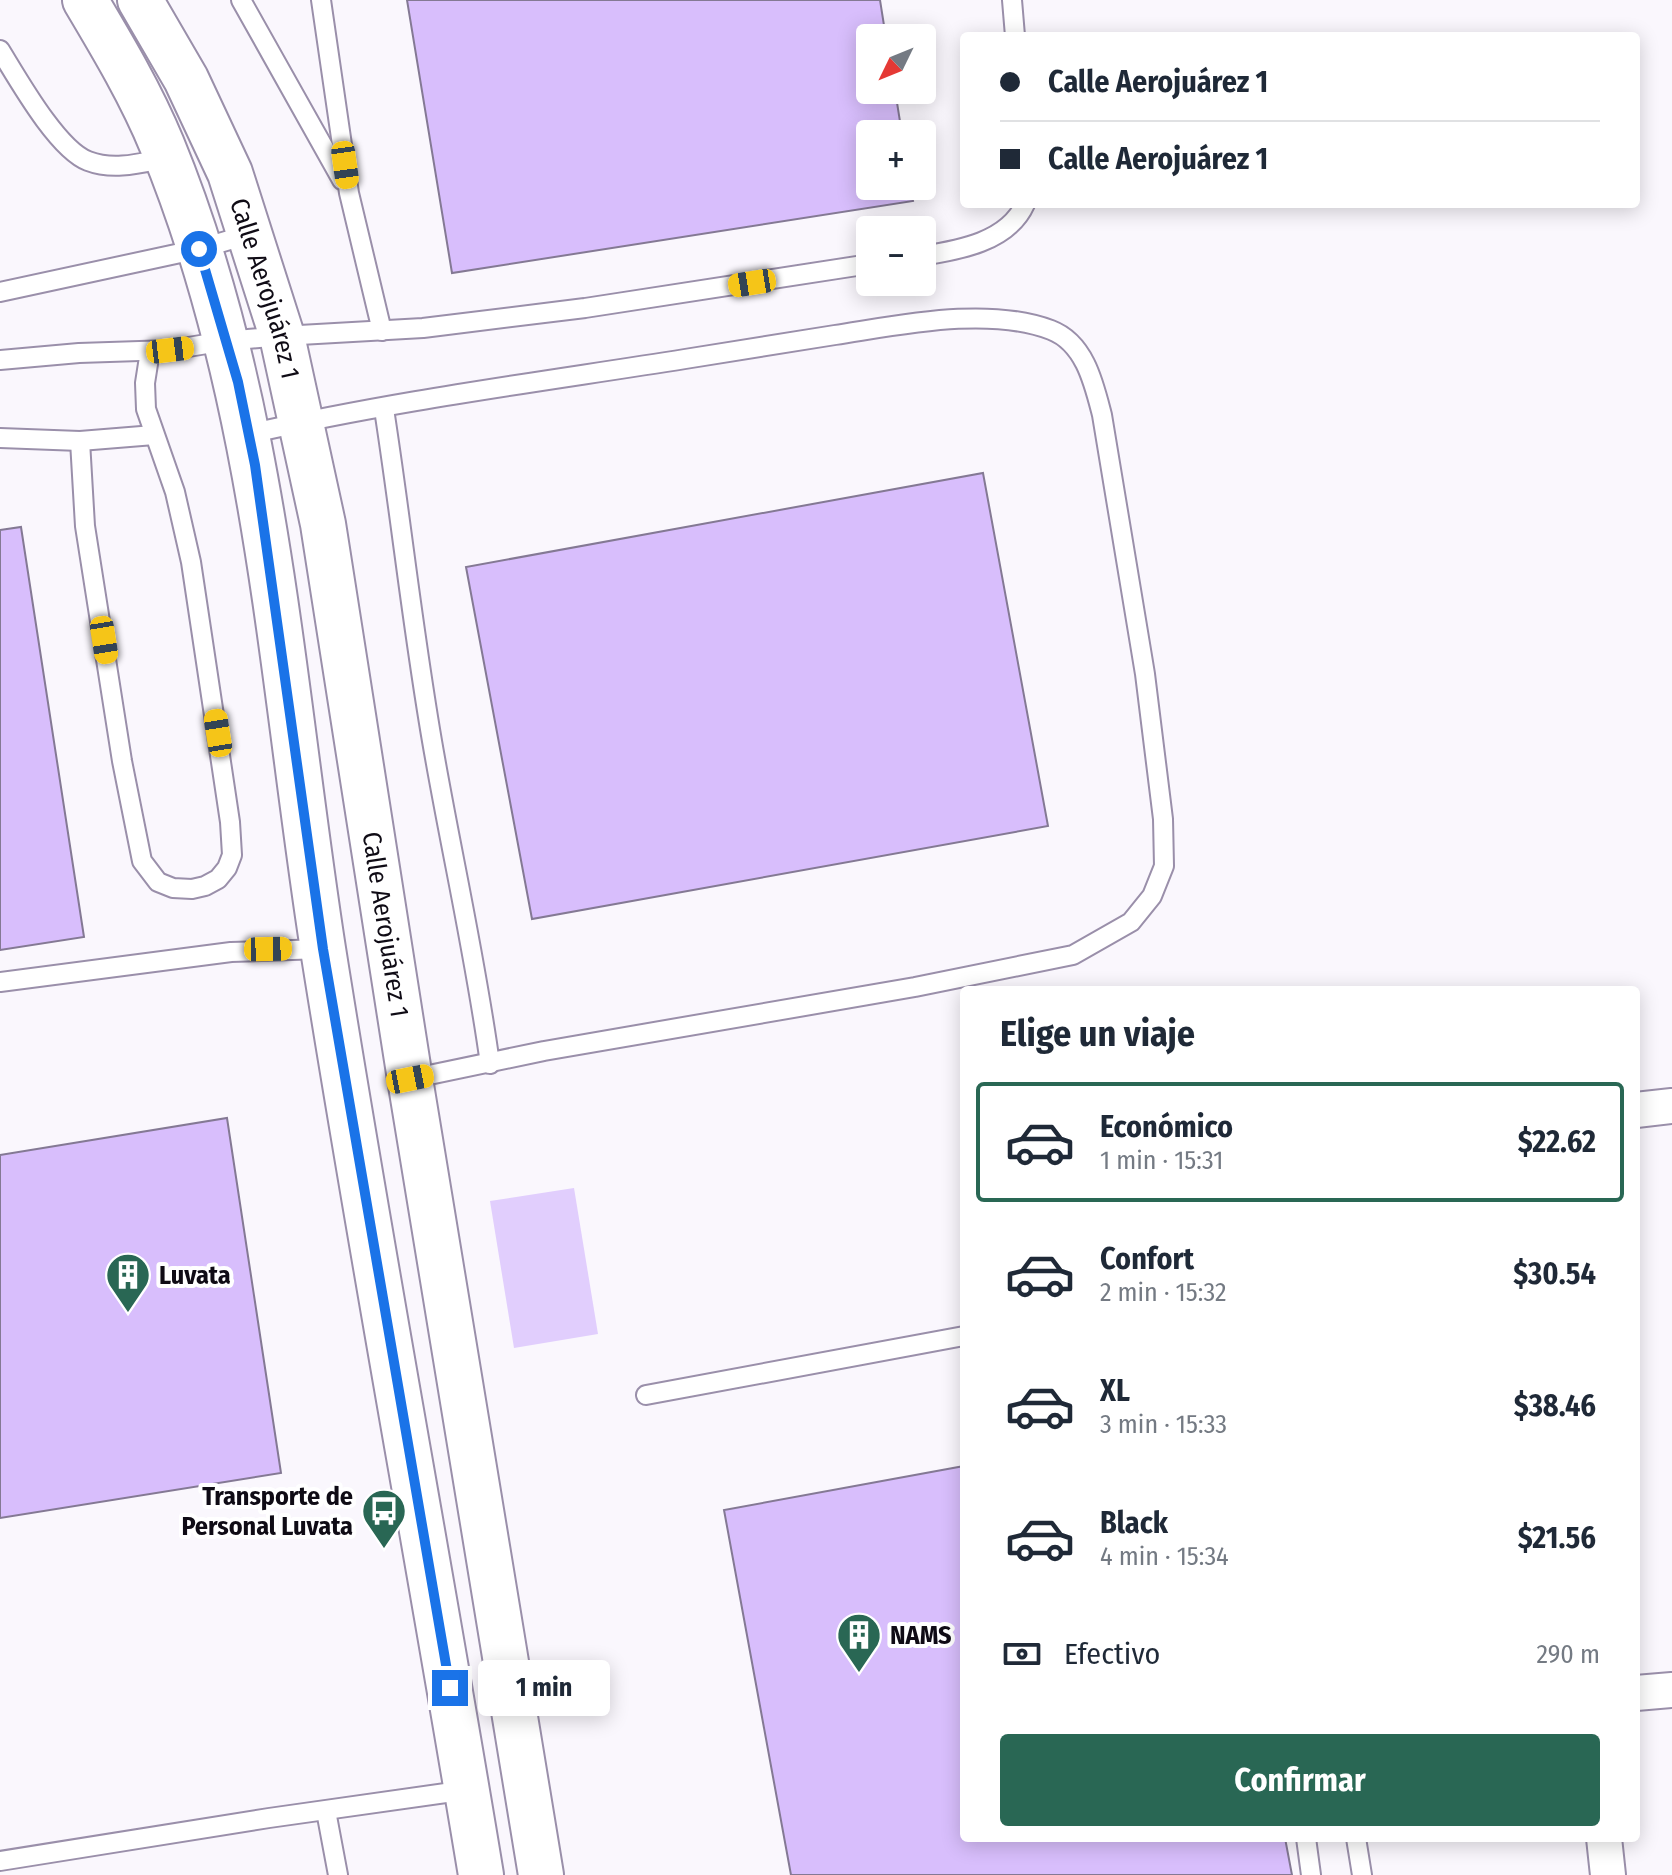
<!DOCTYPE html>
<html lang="es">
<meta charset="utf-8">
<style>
body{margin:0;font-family:"Fira Sans Condensed",sans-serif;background:#f2f2f3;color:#1f2937;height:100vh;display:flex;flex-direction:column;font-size:30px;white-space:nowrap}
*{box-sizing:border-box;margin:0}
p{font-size:26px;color:#747a83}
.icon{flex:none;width:44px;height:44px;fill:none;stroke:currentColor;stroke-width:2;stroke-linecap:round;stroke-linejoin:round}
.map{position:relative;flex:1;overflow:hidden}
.side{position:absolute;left:960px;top:986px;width:680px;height:856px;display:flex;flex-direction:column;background:#fff;border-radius:8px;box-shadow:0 4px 20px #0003}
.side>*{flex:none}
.banner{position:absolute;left:960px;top:32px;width:680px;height:176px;border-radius:8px;box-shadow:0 4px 20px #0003;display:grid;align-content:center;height:176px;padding:0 40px;background:#fff}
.needle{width:52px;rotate:227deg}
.controls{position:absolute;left:856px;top:24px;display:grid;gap:16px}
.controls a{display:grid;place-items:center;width:80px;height:80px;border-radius:8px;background:#fff;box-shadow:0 4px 20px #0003;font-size:40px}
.end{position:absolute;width:36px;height:36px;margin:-18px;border:10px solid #1a73e8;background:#fff;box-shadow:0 0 0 4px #fff}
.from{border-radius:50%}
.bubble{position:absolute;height:56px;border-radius:8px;background:#fff;box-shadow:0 4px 20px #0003;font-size:26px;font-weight:700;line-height:56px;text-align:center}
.car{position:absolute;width:24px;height:48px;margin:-24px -12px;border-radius:10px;box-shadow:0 0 6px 2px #0007;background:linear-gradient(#f5c518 24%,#345 0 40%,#f5c518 0 76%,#345 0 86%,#f5c518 0)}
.banner b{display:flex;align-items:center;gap:28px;height:76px;font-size:30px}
.banner b+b{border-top:2px solid #e0e1e3}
.banner i{width:20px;height:20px;background:#1f2937}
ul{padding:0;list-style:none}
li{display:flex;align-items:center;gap:24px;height:120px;margin:0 16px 12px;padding:0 24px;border:4px solid transparent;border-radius:8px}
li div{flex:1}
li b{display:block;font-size:30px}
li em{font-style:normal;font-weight:700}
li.selected{border-color:#296754}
li>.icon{width:72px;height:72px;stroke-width:1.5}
h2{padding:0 40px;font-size:36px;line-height:96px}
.pay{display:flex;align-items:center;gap:20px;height:88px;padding:0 40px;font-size:30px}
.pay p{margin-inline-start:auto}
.action{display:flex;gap:16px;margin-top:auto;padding:16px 40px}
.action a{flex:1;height:92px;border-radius:8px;background:#296754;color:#fff;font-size:32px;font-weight:700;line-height:92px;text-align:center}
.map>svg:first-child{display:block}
.green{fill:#e1cefd}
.building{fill:#d8befc;stroke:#847994;stroke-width:2}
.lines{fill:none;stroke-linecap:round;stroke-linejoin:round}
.lane-casing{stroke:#9a8faa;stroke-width:22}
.street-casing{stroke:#9a8faa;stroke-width:38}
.secondary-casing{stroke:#9a8faa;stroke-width:48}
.lane{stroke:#fff;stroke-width:18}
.street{stroke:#fff;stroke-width:34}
.secondary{stroke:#fff;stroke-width:44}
.route{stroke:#1a73e8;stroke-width:10}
.labels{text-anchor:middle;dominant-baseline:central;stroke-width:8;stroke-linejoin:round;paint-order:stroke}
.street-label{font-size:26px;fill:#0f0b15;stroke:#fff}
.poi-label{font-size:26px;font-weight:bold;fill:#0f0b15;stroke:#fff;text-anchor:start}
</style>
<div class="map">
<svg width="1672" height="1875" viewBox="0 0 1672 1875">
<rect width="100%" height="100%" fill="#faf7fd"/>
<!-- green -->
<path class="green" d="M574,1188L598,1334L514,1348L490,1201Z"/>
<!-- building -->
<g class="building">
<path d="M407,0H880L886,38H870V90H895L902,134H870V186H910L913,201L452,273Z"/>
<path d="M983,473L1048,826L532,919L466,567Z"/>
<path d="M21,527L84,937L0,950V530Z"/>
<path d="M227,1118L281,1473L0,1518V1155Z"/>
<path d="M964,1466V1838H1285L1292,1875H791L724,1510Z"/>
</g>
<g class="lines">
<!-- lane casing -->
<g class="lane-casing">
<g id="lane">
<path d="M241,0L342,180"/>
<path d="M321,0L349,193L382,331"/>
<path d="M1012,0L1015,36"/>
<path d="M0,50C18,79 57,149 88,161C114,171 141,163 167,158"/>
<path d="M922,256C959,250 1008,242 1025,204"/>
<path d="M0,292L199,249L250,234"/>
<path d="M0,360L79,353L170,350L225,341L282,336L423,328L585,308L870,264"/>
<path d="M384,409C402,525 414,642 435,758C453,860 476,961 490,1064"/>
<path d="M249,434C392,401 540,382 685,359C735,351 785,343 835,335C901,325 987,306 1051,330C1085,343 1094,384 1102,415L1145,674L1163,819L1164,866L1152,896L1131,922L1073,955L915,987L544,1051L410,1079"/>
<path d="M0,438L80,441L154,435"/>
<path d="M80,441L85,526L122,761L142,861L158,882L173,888L192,889L205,886L218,879L227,868L232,855L230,822L191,562L175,492L146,409L145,383L150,351"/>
<path d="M0,982L231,952L323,949"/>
<path d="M646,1395L964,1336"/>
<path d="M326,1811L338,1875"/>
<path d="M1306,1838L1311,1875"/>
<path d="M1356,1838L1362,1875"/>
<path d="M0,1861L269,1818L467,1790"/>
</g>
</g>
<!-- street casing -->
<g class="street-casing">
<g id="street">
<path d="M1636,1110L1672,1106"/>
<path d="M1636,1693L1672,1690"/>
<path d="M1604,1838L1608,1875"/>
</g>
</g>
<!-- secondary casing -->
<g class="secondary-casing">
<g id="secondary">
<path d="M85,0C113,47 141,94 162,145C267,400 281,679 323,949C372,1259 430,1566 481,1875"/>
<path id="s1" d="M140,0L186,79L230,173L282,336L323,524L410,1079L541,1875"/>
</g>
</g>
<!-- lane -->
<use href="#lane" class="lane"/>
<!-- street -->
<use href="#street" class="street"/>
<!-- secondary -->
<use href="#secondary" class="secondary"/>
</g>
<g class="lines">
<!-- route -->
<path class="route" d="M199,249L238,382L255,465L323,949L450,1688"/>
</g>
<!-- icons -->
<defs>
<g id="building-pin" transform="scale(2.3)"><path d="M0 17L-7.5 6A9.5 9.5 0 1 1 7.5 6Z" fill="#296754" stroke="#fff"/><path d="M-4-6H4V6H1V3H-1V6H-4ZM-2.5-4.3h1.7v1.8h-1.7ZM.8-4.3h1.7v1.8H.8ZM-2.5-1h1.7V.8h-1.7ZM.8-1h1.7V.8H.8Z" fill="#fff"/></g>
<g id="bus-pin" transform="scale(2.3)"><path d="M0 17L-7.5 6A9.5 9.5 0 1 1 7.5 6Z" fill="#296754" stroke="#fff"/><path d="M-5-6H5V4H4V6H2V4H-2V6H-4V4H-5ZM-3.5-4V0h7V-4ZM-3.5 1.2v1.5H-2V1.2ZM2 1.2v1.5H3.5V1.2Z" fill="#fff"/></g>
</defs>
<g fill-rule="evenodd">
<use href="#building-pin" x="128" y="1275"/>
<use href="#bus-pin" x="384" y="1511"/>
<use href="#building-pin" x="859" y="1635"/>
</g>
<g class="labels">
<!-- street labels -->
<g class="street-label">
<text stroke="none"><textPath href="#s1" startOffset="316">Calle Aerojuárez 1</textPath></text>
<text stroke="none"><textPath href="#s1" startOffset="964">Calle Aerojuárez 1</textPath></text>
</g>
<!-- poi labels -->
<g class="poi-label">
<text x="159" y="1275">Luvata</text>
<text x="353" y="1496" text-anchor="end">Transporte de<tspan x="353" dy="30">Personal Luvata</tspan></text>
<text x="890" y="1635">NAMS</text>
</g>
</g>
</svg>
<div class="controls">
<a><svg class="needle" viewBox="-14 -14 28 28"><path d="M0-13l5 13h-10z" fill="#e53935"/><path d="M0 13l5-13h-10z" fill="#747a83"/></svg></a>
<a>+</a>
<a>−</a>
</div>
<i class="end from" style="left:199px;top:249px"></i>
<i class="end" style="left:450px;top:1688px"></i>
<div class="bubble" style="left:478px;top:1660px;width:132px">1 min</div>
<i class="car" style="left:345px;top:165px;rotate:172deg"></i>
<i class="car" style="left:752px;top:283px;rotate:261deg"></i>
<i class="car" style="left:170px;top:350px;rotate:83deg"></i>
<i class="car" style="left:104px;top:640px;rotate:171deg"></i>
<i class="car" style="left:218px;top:733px;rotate:351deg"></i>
<i class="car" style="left:268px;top:949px;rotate:89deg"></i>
<i class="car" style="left:410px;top:1079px;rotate:79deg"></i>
<div class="banner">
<b><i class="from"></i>Calle Aerojuárez 1</b>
<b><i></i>Calle Aerojuárez 1</b>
</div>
<section class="side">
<h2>Elige un viaje</h2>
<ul>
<li class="selected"><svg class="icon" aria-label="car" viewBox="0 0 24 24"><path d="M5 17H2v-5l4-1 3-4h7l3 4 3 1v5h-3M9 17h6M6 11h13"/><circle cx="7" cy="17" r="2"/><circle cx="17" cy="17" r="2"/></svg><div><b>Económico</b><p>1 min · 15:31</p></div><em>$22.62</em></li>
<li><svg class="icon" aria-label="car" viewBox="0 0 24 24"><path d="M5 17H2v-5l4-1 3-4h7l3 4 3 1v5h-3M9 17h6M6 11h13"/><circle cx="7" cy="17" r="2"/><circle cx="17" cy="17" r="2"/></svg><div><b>Confort</b><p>2 min · 15:32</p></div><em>$30.54</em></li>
<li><svg class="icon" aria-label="car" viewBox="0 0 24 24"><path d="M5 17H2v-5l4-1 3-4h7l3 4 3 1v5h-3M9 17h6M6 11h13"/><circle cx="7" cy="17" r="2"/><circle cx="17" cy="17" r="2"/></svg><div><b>XL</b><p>3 min · 15:33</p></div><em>$38.46</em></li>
<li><svg class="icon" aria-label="car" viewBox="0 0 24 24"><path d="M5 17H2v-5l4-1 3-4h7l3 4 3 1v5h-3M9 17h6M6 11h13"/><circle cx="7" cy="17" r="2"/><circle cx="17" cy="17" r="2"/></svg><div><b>Black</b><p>4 min · 15:34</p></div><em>$21.56</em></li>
</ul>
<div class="pay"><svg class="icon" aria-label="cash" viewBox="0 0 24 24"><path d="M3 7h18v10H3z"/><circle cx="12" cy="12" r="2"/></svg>Efectivo<p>290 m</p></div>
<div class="action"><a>Confirmar</a></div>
</section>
</div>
